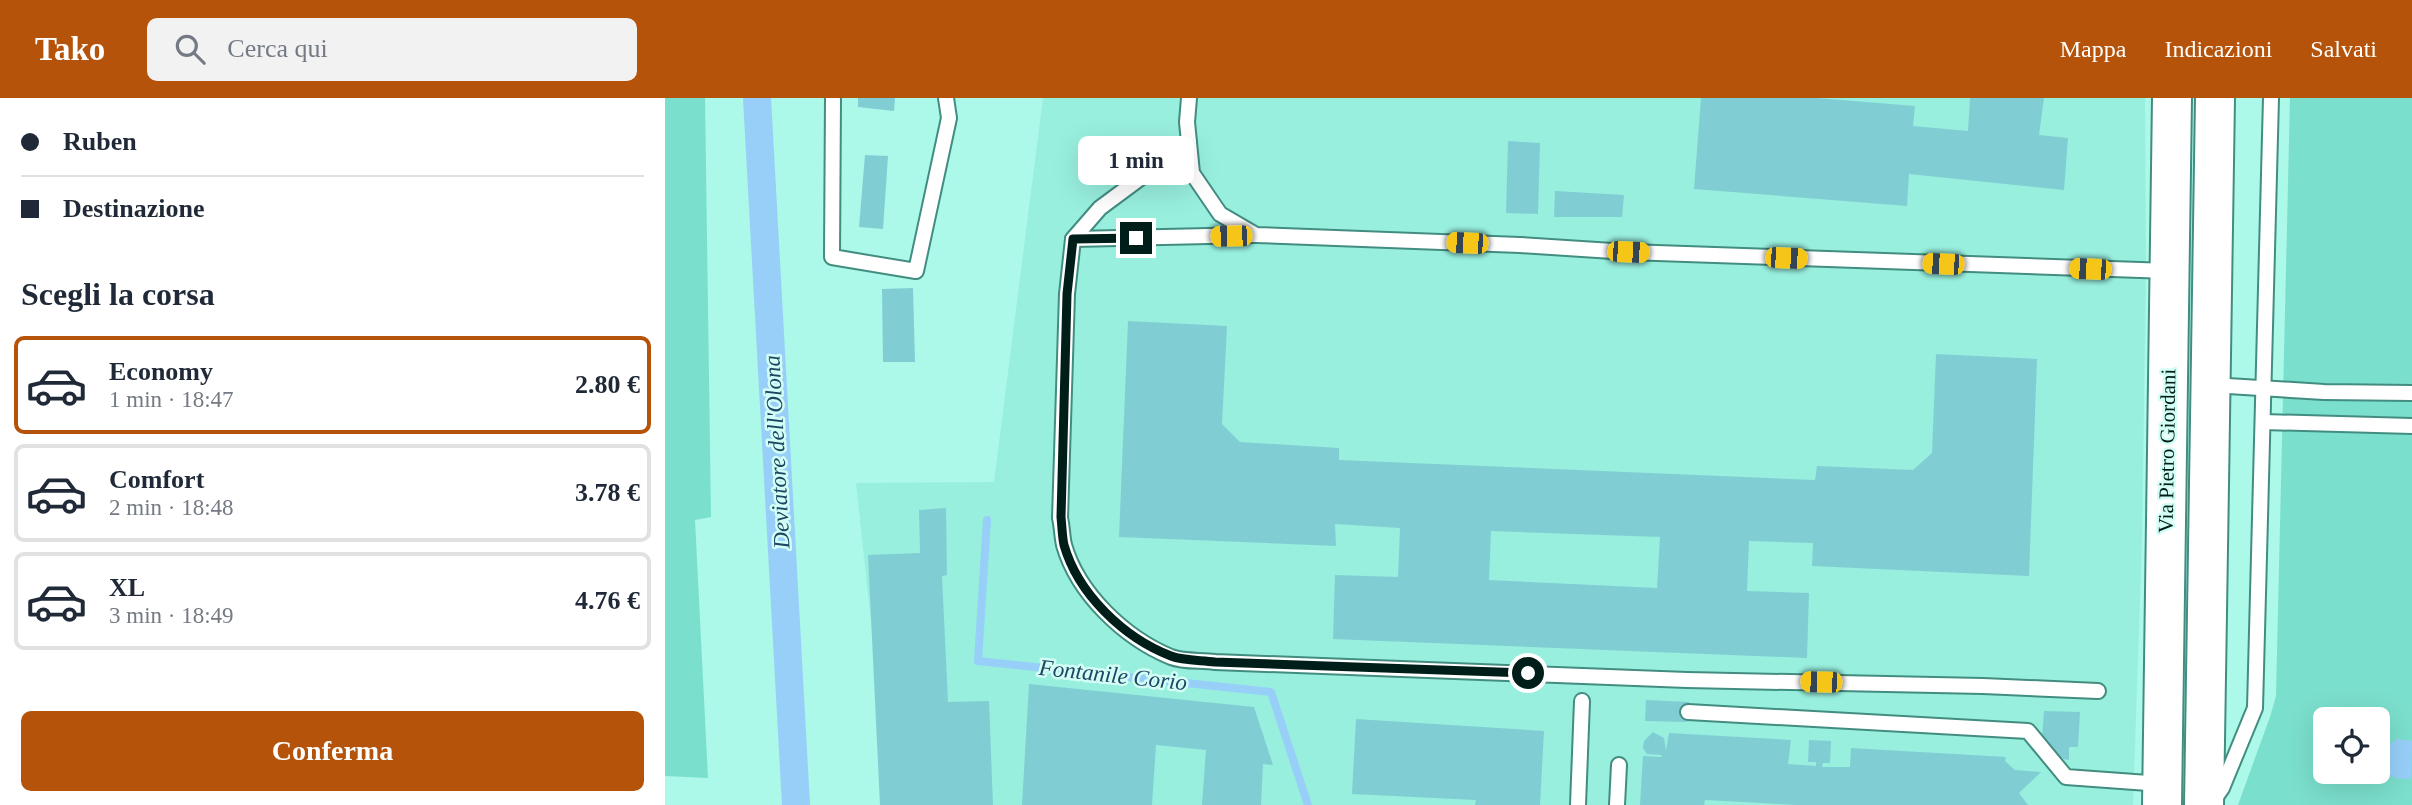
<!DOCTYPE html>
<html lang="it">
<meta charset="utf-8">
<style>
body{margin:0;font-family:Georgia,serif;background:#f2f2f3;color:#1f2937;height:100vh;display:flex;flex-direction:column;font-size:26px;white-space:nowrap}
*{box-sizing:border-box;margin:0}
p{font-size:23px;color:#747a83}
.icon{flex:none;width:38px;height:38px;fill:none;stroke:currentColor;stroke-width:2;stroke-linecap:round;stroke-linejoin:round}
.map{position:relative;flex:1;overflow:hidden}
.details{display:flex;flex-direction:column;background:#fff;width:665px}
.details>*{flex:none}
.banner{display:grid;align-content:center;height:154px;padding:0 21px;background:#fff}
.buttons{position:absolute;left:1648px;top:609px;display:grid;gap:14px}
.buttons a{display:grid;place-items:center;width:77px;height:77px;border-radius:10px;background:#fff;box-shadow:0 7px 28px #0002;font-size:35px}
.end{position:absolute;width:32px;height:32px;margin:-16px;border:9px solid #001e19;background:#fff;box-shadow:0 0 0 4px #fff}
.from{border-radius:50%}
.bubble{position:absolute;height:49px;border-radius:10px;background:#fff;box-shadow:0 7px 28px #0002;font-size:23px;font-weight:700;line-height:49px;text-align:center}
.car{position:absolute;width:21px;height:42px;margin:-21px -10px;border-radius:9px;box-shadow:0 0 5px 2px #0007;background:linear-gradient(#f5c518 24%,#345 0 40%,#f5c518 0 76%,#345 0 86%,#f5c518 0)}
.banner b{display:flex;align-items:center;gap:24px;height:66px;font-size:26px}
.banner b+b{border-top:2px solid #e0e1e3}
.banner i{width:18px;height:18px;background:#1f2937}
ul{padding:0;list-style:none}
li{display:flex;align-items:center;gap:21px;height:98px;margin:0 14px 10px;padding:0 7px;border:4px solid #e0e1e3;border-radius:10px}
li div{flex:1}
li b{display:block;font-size:26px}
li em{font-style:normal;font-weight:700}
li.selected{border-color:#b45309}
li>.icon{width:63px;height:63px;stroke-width:1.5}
h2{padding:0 21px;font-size:32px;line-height:84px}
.primary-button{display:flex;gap:14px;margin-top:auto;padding:14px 21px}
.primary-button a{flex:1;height:80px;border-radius:10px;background:#b45309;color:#fff;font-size:28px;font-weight:700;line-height:80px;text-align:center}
header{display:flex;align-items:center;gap:42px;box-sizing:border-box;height:98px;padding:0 35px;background:#b45309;color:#fff}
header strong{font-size:33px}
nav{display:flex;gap:38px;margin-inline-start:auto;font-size:24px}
.search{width:490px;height:63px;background:#f2f2f3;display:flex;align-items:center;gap:18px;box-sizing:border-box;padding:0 24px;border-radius:10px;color:#747a83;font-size:26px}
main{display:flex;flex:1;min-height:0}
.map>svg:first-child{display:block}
.built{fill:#98efde}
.green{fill:#7bdfcd;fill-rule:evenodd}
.water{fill:#97cff9}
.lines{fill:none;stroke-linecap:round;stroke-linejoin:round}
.stream{stroke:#97cff9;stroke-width:8}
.canal{stroke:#97cff9;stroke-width:28}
.building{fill:#80ced3;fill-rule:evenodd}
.service-casing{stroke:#428d80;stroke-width:18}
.secondary-casing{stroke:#428d80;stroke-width:42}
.service{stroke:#fff;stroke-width:14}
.secondary{stroke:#fff;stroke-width:38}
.route{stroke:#001e19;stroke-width:9}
.labels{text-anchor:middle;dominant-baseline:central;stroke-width:5;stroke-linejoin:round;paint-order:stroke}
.street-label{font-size:21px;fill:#001e19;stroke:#d3fef5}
.water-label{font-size:23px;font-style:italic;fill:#1c4663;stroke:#d3fef5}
</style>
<header>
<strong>Tako</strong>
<div class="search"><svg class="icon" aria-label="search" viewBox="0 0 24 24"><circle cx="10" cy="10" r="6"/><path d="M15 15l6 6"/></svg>Cerca qui</div>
<nav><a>Mappa</a><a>Indicazioni</a><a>Salvati</a></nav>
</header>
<main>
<section class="details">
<div class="banner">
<b><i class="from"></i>Ruben</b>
<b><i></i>Destinazione</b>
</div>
<h2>Scegli la corsa</h2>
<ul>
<li class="selected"><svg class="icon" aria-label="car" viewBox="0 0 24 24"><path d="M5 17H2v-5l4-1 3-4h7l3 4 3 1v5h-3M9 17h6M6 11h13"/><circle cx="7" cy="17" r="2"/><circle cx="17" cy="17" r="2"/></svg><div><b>Economy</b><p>1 min · 18:47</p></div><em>2.80 €</em></li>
<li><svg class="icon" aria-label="car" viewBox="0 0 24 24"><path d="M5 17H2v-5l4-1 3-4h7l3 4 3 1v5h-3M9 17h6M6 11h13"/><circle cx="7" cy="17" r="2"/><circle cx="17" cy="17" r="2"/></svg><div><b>Comfort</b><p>2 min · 18:48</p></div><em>3.78 €</em></li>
<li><svg class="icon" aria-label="car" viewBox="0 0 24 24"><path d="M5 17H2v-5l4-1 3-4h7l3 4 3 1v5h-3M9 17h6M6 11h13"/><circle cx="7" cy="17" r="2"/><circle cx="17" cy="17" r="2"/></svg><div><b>XL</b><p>3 min · 18:49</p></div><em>4.76 €</em></li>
</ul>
<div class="primary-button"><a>Conferma</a></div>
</section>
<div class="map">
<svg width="1747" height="707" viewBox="0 0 1747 707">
<rect width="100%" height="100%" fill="#acf8e9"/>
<!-- built -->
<path class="built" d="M378,0H1480L1481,173L1477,442L1468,707H226L191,385L329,384Z"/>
<!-- green -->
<g class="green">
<path d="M0,0H40L46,419L30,422L43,680L0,678Z"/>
<path d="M1625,0H1747V707H1573L1605,619L1611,598ZM1661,621H1713V674H1661Z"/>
</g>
<!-- water -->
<path class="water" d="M1733,641L1747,643L1746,680C1716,687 1705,653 1733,641Z"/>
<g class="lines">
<!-- stream -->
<path class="stream" d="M322,422L313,563L606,594L643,707"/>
<!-- canal -->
<path class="canal" d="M92,0L131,707"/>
</g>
<!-- building -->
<g class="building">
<path d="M193,0H230L229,13L193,9Z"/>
<path d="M1036,0H1152L1250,8L1248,28L1303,33L1305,0H1379L1374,37L1403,40L1399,92L1244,76L1242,108L1029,91Z"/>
<path d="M843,43L875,45L873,116L841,115Z"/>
<path d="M200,57L223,58L218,131L194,129Z"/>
<path d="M890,93L959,97L957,119H889Z"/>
<path d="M248,190L250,264H218L217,191Z"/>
<path d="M463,223L562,228L557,326L575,344L674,350V362L1150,382L1152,368L1248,372L1267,355L1271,256L1372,261L1364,478L1147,468L1148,445L1084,443L1082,493L1144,495L1142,560L668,541L670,477L733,479L735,430L670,426L671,448L454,439ZM826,433L995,439L992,490L824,482Z"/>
<path d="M281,410L282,477L277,478L283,604L324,603L328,707H215L203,457L255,455L254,412Z"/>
<path d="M364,586L589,609L608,667L598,666L596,707H537L541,652L491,647L487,707H357Z"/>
<path d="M981,602L1024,604L1022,624L980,623Z"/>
<path d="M1379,613L1415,614L1413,649H1404V662L1398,661L1377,639Z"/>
<path d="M691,621L879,633L875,707H810L811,702L687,696Z"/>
<path d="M988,634L999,640L1001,653L1004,635L1126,642L1123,666L1151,668V664H1143L1144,642L1166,643L1165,665H1158L1157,669H1185L1186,650L1341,659L1340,663L1350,672L1376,674L1354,695L1363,707H1132L1040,702L1039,707H975L978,658L996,659L997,657L982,656L978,650L979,643Z"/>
</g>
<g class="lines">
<!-- service casing -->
<g class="service-casing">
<g id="service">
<path d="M168,0L167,159L251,173L284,20L281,0"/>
<path d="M524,0L522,24L527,75L555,116L591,137L855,147L963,154L1504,173"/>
<path d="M524,44L435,110L408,141L402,196L395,420C397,428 397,438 399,447C413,496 460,540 506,559C519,564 536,562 550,564L1022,582L1318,588L1433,593"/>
<path d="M408,141L589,137"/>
<path d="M1547,287L1659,294L1747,295"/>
<path d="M1598,324L1747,328"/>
<path d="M1023,614L1363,633L1401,679L1497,686"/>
<path d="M1550,700L1557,690L1590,610L1606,0"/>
<path d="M913,707L917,603"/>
<path d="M952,707L954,667"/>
</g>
</g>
<!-- secondary casing -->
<g class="secondary-casing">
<g id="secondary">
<path d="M1497,707L1507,0"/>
<path d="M1539,707L1550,0"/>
</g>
</g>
<!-- service -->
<use href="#service" class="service"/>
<!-- secondary -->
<use href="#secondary" class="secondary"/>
</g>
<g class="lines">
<!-- route -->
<path class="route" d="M471,140L408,141L402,196L396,419C397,428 397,438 399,447C413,496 459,540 506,558C519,563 536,562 550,564L863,575"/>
</g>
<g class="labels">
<!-- street labels -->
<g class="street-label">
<text transform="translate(1502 353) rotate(-89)">Via Pietro Giordani</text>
</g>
<!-- water labels -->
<g class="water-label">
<text transform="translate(112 354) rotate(-93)">Deviatore dell'Olona</text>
<text transform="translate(448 577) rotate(6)">Fontanile Corio</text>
</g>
</g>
</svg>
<div class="buttons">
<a><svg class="icon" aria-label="locate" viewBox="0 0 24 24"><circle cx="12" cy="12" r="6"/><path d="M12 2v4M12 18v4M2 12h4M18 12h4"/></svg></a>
</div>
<i class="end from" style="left:863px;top:575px"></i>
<i class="end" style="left:471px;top:140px"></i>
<div class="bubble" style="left:413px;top:38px;width:116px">1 min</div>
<i class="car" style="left:566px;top:138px;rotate:269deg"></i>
<i class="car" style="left:802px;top:145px;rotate:272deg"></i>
<i class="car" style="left:963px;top:154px;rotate:92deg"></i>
<i class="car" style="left:1121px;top:160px;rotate:92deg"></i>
<i class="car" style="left:1278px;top:166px;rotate:272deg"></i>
<i class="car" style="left:1425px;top:171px;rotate:272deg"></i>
<i class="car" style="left:1156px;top:584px;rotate:271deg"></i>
</div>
</main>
